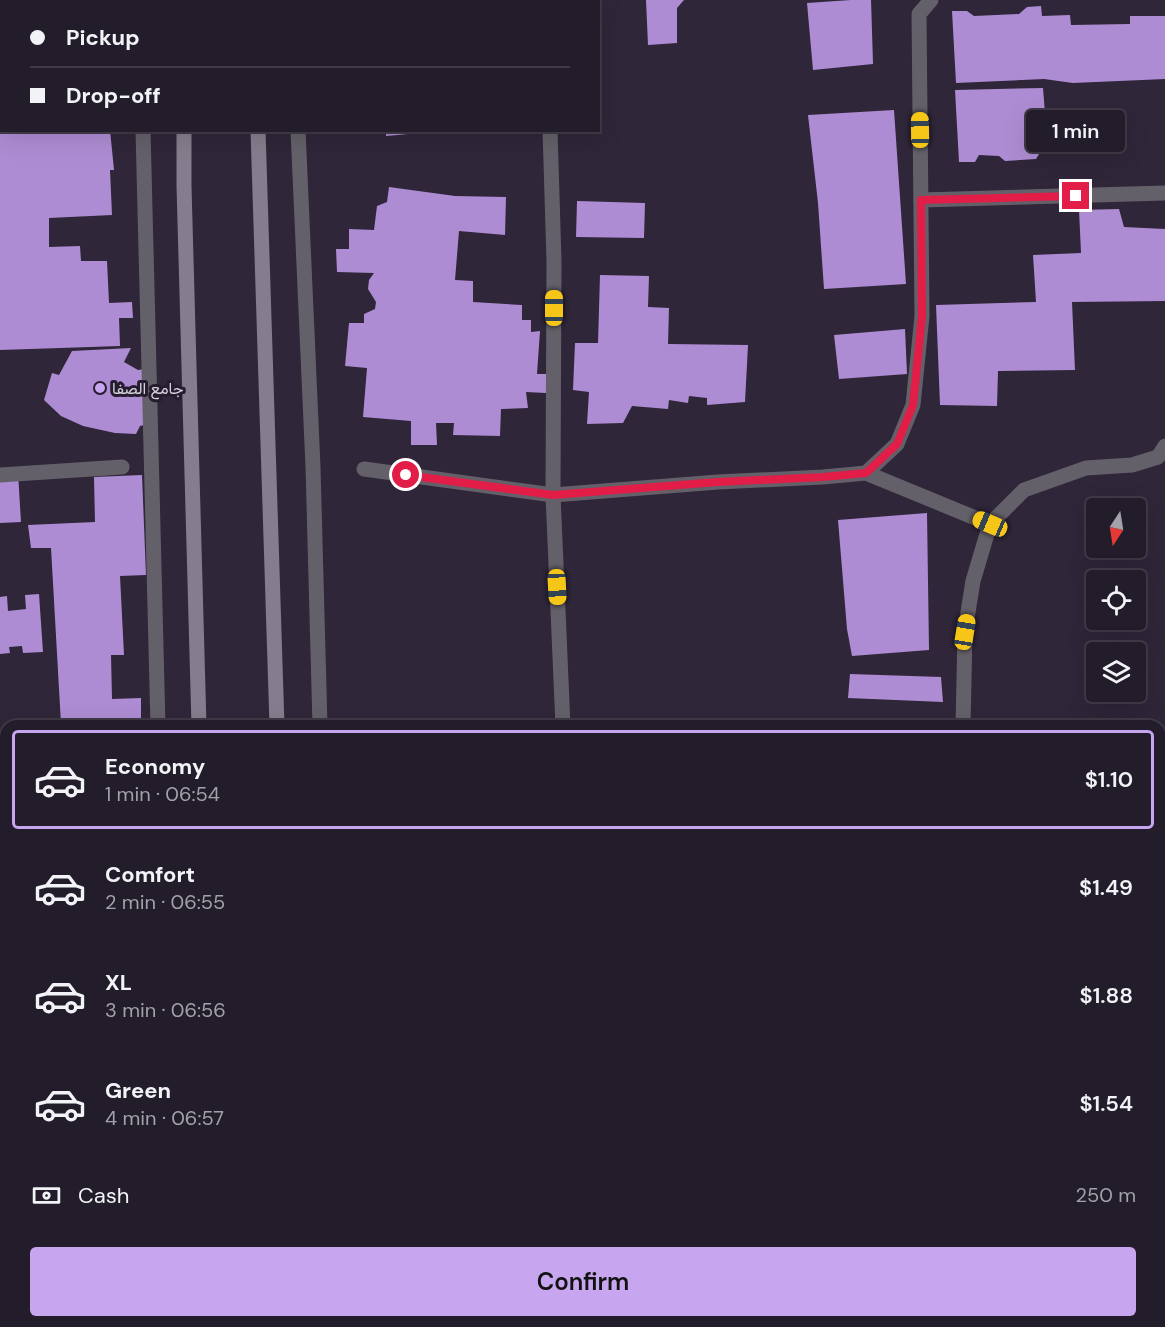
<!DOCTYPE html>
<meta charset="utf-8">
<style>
body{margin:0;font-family:"DM Sans",Vazirmatn,sans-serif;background:#2f2937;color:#f1f3f6;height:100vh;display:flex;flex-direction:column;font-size:22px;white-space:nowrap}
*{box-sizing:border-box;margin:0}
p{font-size:20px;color:#a3a1a9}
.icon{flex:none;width:33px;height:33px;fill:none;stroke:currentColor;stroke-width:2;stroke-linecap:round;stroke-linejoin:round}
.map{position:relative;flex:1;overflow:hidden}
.panel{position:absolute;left:0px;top:720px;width:1166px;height:608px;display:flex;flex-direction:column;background:#231c2b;border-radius:18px 18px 0 0;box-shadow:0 6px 24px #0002,0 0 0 2px #403a47}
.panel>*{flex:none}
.top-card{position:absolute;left:0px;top:0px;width:600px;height:132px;box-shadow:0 6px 24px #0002,0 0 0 2px #403a47;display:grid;align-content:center;height:132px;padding:0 30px;background:#231c2b}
.needle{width:39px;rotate:192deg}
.tools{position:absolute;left:1086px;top:498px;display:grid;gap:12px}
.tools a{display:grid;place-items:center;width:60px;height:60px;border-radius:6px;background:#231c2b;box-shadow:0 6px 24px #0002,0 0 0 2px #403a47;font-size:30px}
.end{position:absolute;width:27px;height:27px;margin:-14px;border:8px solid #e11d48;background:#fff;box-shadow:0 0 0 3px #fff}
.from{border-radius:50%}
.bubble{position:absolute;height:42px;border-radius:6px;background:#231c2b;box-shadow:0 6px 24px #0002,0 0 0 2px #403a47;font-size:20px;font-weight:600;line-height:42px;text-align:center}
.car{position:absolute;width:18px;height:36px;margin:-18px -9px;border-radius:8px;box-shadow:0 0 4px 2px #0007;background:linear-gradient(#f5c518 24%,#345 0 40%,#f5c518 0 76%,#345 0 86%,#f5c518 0)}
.top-card b{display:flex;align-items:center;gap:21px;height:57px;font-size:22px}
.top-card b+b{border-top:2px solid #403a47}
.top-card i{width:15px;height:15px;background:#f1f3f6}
ul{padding:10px 0 0;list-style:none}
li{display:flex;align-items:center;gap:18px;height:99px;margin:0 12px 9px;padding:0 18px;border:3px solid transparent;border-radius:6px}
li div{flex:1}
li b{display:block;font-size:22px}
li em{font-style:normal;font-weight:600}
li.selected{border-color:#c8a6ef}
li>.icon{width:54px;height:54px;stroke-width:1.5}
.pay{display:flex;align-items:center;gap:15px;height:66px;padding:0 30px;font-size:22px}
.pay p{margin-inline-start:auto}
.button{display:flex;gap:12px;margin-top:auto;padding:12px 30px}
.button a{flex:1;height:69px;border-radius:6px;background:#c8a6ef;color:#111;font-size:24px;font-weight:600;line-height:69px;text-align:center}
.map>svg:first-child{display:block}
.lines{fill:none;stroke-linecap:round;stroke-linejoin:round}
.stream{stroke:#614081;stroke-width:8}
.building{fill:#ae8cd3}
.path{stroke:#827b8a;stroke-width:4;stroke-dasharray:4.5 3;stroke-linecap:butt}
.minor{stroke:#646069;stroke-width:15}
.secondary{stroke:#847d8d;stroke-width:15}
.route{stroke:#e11d48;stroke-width:8}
.poi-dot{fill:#c8a6ef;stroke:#251d2f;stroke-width:2}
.labels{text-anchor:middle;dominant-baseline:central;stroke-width:6;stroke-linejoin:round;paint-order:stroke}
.poi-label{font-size:16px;fill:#d6d1dd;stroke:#251d2f;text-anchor:start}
</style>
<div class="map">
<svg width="1165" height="1327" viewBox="0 0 1165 1327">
<rect width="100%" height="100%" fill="#2f2639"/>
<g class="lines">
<!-- stream -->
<path class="stream" d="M1055,1322L1056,1327"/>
</g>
<!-- building -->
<g class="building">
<path d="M646,0H684L677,8V43L648,45Z"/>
<path d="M851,0H871L873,64L813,70L807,3Z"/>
<path d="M1041,6L1042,16L1070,15L1071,25L1130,24V16H1165V79L1073,83L1044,79L956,83L952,11H967L974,16L1019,14L1027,7Z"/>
<path d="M1043,88L1048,151H1041L1036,159L1005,161L999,156L979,155L975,162H959L955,90Z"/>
<path d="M894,110L906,284L824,289L818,203L808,115Z"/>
<path d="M0,130H110L114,170H110L112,215L49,218V247L80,246L81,261H107L109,303L132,302L133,318H119L120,346L0,350Z"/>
<path d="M386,130H431V132L386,136Z"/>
<path d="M389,187L455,196L506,197L505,235L459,231L455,280L473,281V302L522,305V320H531V332L540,331L537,374H546V393L526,392L528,408L501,409L500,436L453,435L454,423H436L437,445H411V421L363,417L367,368L345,366L349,323H364V314L375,309L376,302L368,289L369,280L374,273L337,272L336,249H349V229L374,230L377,206L387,202Z"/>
<path d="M577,201L645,203L644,238L576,237Z"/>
<path d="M1119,209L1124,227L1165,229V301L1072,302L1075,370L998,371L997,406L940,405L936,305L1036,302L1033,255L1081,253L1079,210Z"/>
<path d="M600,275L649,276L648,307L669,308L668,344L748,345L745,402L707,405V398L689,396L688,403L669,400L668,409L632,406L623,423L587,424L589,392L573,390L575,343H598Z"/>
<path d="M905,329L907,374L839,379L834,335Z"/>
<path d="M131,348L124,362L138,370L152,368L153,423L140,426L136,434L115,433L83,426L61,416L44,400L52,373L59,375L72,351Z"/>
<path d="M18,473L21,522L0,523V474Z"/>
<path d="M142,475L146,575L120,576L124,655H111L112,699L141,698V726H85V723L61,724L51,548H31L28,525L95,522L94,477Z"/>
<path d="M927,513L929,650L852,656L847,629L838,520Z"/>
<path d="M39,594L43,652L23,653L22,646L9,647L10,653L0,654V597L7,596L8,611L26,609L25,595Z"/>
<path d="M850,674L941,677L943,702L848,698Z"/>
<path d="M6,746V797H0V747Z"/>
<path d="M6,818V996H0V819Z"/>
<path d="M6,1092V1246H0V1093Z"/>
<path d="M0,1284H6V1322H26V1327H0Z"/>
<rect x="91" y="1322" width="52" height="5"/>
<rect x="472" y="1322" width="88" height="5"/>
<rect x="599" y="1322" width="97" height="5"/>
<path d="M862,1322H925V1323L936,1326L862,1327Z"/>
</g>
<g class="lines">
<!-- path -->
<path class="path" d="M46,1327V1322"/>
<!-- minor -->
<g class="minor">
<path d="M139,0V2"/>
<path d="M292,0V2"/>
<path d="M545,0V2"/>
<path d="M143,130L158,726"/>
<path d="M298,130L313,467L320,726"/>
<path d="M550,130L554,261L553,495L563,726"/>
<path d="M921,200L1165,193"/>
<path d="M364,469L553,495L718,482L823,477L866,473L990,524"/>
<path d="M866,473L897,444L913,405L922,316L919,14L931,0"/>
<path d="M0,475L122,467"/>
<path d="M963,726L965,631L973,581L990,524L1024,490L1086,468L1132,465L1158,457L1165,446"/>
<path d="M0,1266H6"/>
<path d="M175,1322L176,1327"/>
<path d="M336,1322V1327"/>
<path d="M586,1322V1327"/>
<path d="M982,1327V1322"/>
</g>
<!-- secondary -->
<g class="secondary">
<path d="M182,0L183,2"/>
<path d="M251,0V2"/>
<path d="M184,130V186L199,726"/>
<path d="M258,130L277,726"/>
<path d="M214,1322V1327"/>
<path d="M295,1322V1327"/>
</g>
</g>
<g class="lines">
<!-- route -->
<path class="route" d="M406,475L553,495L718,482L823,477L866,473L897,444L913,405L922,316L921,200L1076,196"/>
</g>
<!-- markers -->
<circle class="poi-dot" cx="100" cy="388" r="6"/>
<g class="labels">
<!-- poi labels -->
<g class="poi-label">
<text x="112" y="388">جامع الصفا</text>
</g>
</g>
</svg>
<div class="tools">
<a><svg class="needle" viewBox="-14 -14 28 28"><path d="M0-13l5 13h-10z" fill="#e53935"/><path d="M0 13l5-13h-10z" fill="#a3a1a9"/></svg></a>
<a><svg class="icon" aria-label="locate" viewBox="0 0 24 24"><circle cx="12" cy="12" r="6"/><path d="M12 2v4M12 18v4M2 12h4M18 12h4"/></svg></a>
<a><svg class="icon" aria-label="layers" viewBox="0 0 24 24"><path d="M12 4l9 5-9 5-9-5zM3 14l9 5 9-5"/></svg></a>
</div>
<i class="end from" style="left:406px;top:475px"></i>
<i class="end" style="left:1076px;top:196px"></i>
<div class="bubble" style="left:1026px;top:110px;width:99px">1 min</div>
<i class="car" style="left:920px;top:130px;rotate:359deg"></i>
<i class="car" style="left:554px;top:308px;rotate:0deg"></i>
<i class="car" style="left:990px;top:524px;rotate:293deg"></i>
<i class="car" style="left:557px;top:587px;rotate:177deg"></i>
<i class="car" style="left:965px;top:632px;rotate:9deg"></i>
<div class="top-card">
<b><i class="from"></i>Pickup</b>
<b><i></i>Drop-off</b>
</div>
<section class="panel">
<ul>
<li class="selected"><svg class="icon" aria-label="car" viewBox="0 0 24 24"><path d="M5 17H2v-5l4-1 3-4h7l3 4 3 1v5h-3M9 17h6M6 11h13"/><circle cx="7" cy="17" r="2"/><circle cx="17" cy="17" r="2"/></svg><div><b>Economy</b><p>1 min · 06:54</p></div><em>$1.10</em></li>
<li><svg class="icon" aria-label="car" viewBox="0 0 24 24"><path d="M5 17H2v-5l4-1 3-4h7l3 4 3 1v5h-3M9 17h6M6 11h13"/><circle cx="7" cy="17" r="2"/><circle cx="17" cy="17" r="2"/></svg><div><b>Comfort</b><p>2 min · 06:55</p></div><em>$1.49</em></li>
<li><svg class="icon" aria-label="car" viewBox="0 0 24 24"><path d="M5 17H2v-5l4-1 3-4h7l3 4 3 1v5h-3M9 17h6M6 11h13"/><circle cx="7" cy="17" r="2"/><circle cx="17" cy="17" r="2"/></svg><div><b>XL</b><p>3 min · 06:56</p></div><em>$1.88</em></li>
<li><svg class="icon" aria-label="car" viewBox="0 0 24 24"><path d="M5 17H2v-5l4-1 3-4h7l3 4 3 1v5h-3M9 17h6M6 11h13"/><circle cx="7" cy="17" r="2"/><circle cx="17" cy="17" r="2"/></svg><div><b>Green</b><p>4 min · 06:57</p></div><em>$1.54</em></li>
</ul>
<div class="pay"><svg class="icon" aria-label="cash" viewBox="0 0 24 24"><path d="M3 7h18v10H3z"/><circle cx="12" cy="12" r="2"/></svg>Cash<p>250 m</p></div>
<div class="button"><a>Confirm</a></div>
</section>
</div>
